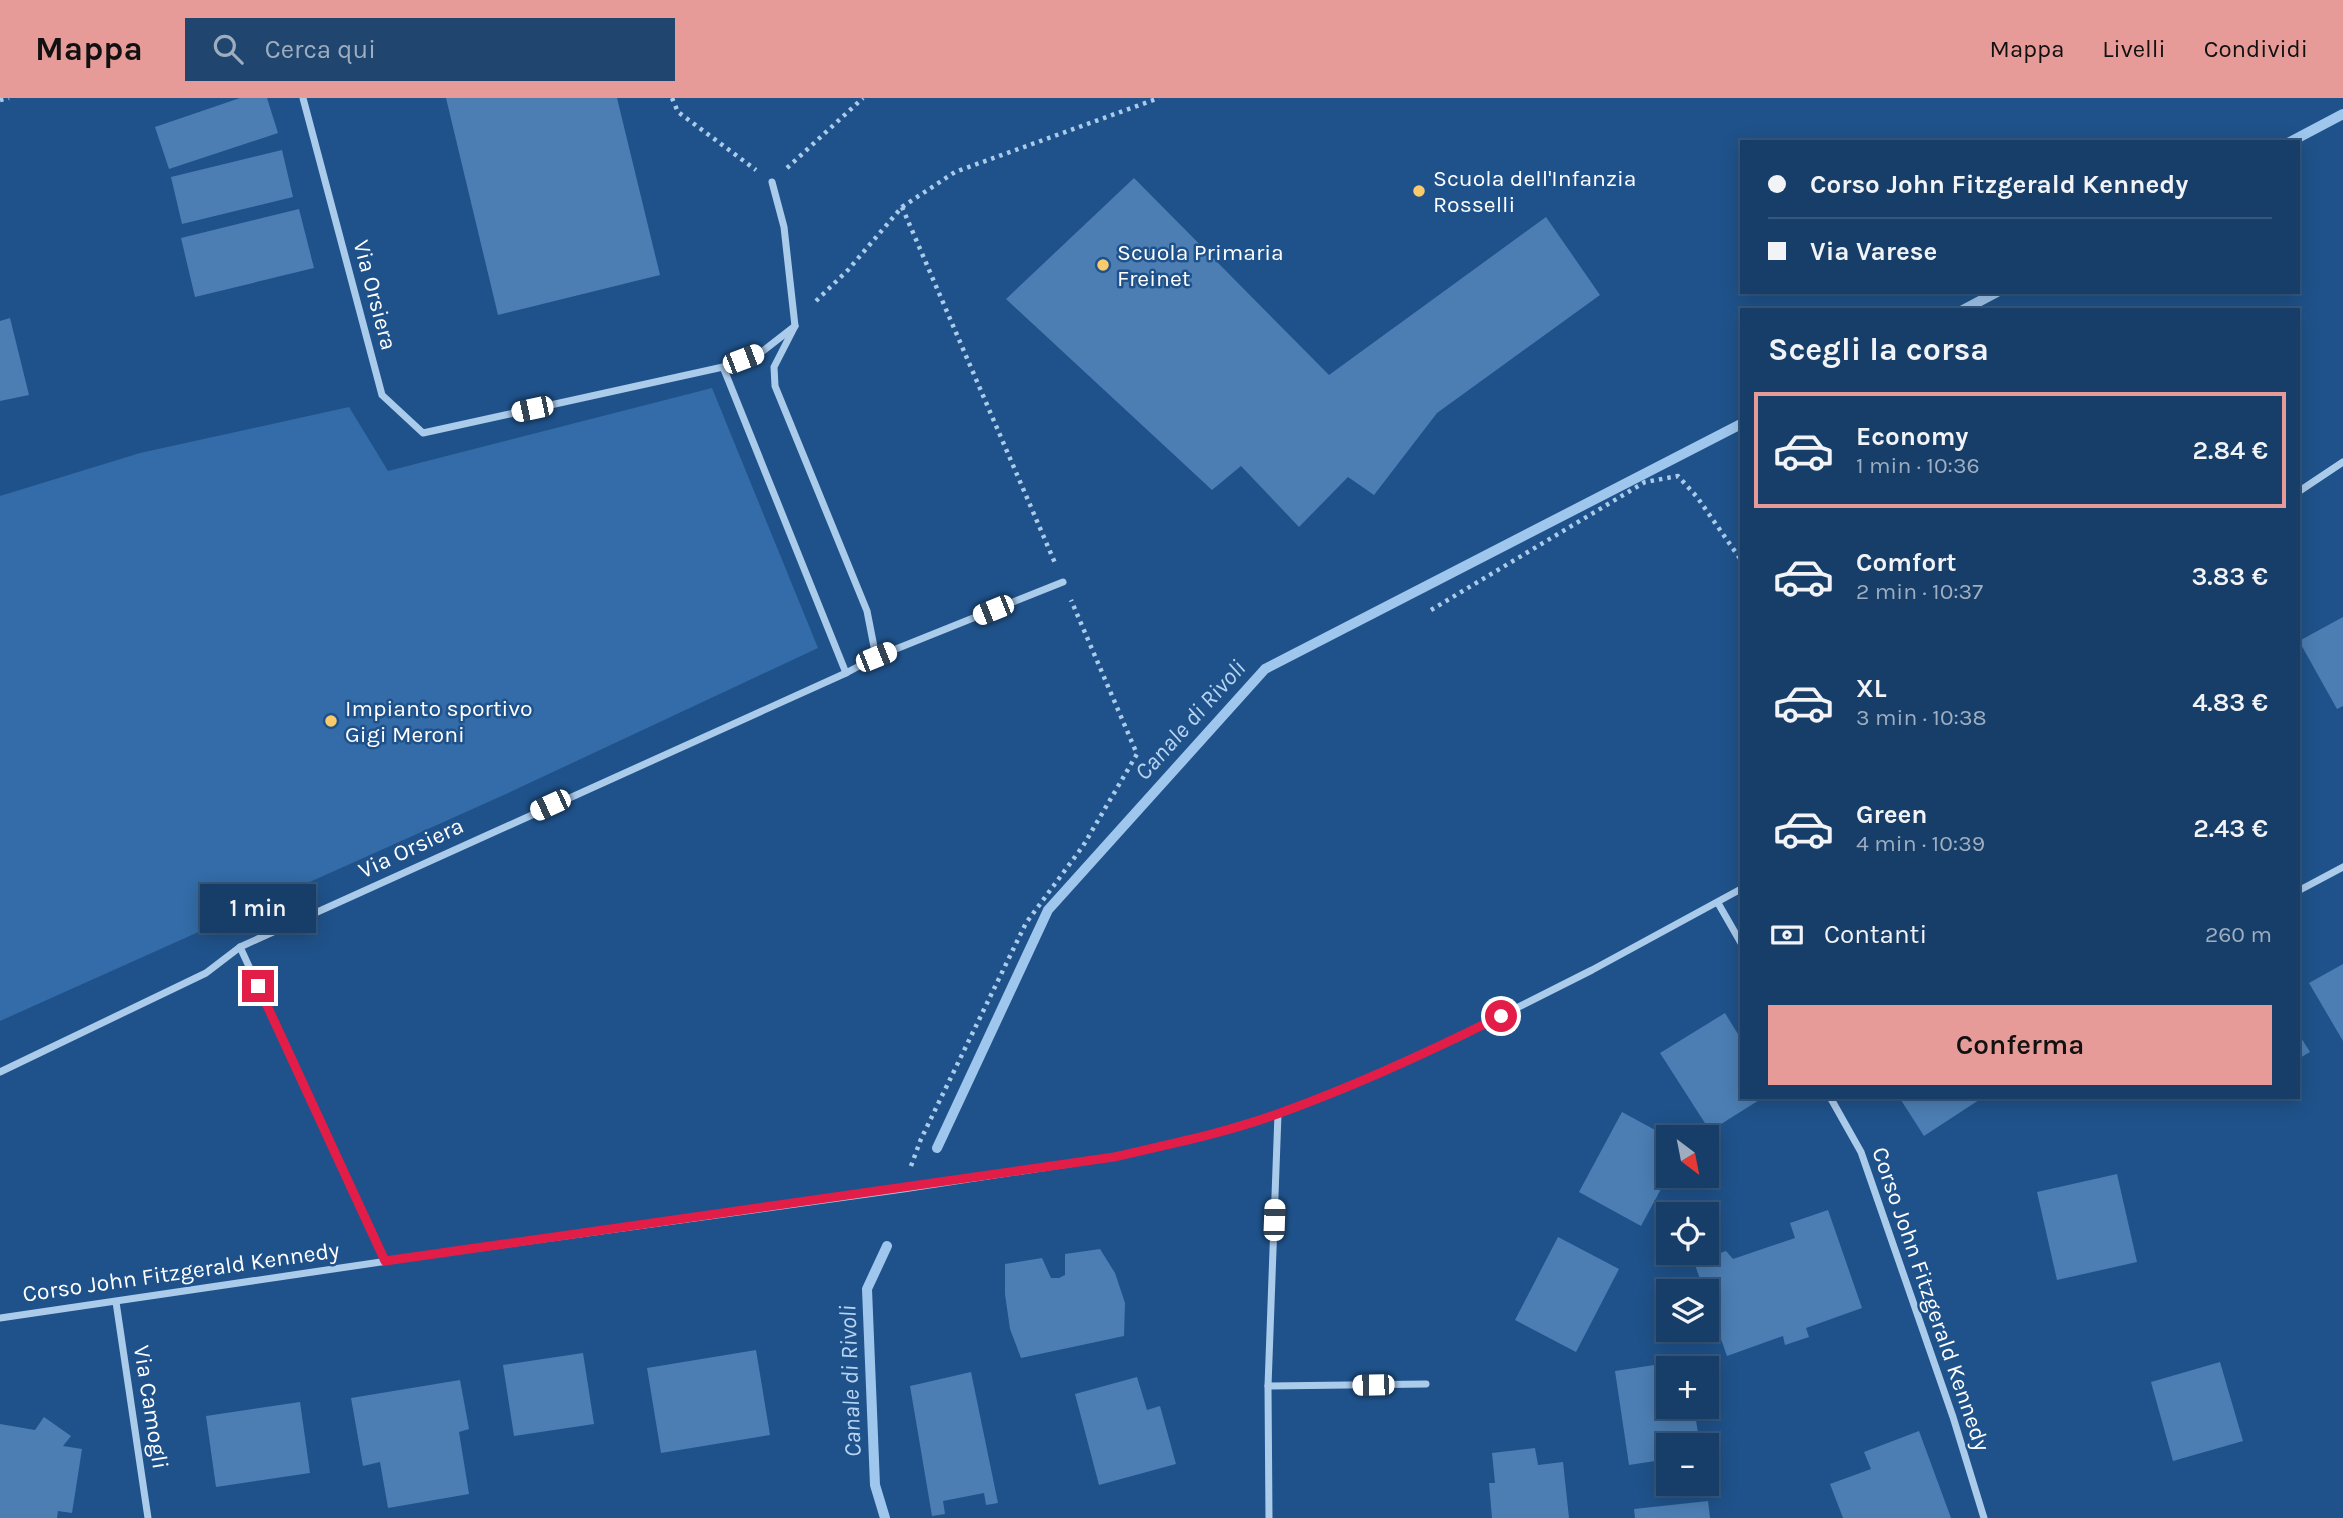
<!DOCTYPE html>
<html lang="it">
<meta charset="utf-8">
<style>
body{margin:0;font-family:Karla,sans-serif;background:#20456e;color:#f1f3f6;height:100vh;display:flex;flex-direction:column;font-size:26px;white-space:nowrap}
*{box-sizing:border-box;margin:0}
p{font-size:23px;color:#9eaec0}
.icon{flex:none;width:38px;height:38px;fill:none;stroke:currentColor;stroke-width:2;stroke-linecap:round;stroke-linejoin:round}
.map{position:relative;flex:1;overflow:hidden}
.drawer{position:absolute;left:1740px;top:210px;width:560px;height:791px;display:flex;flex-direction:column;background:#173e68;border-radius:0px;box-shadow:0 4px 18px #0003,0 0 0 2px #36577c}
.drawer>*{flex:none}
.hud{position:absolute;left:1740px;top:42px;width:560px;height:154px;border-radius:0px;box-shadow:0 4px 18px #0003,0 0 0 2px #36577c;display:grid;align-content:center;height:154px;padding:0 28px;background:#173e68}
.needle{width:46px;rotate:148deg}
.controls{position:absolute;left:1656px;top:1027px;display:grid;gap:14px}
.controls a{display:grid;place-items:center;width:63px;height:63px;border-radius:0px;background:#173e68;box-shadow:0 4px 18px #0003,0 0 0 2px #36577c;font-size:35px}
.end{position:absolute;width:32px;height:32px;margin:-16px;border:9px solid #e11d48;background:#fff;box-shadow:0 0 0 4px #fff}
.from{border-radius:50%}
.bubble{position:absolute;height:49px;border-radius:0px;background:#173e68;box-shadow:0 4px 18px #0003,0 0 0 2px #36577c;font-size:23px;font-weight:600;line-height:49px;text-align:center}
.car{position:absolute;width:21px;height:42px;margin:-21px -10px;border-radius:9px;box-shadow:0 0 5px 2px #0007;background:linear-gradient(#fff 24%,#345 0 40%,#fff 0 76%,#345 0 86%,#fff 0)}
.hud b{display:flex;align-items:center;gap:24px;height:66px;font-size:26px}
.hud b+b{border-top:2px solid #36577c}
.hud i{width:18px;height:18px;background:#f1f3f6}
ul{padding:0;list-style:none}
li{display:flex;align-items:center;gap:21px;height:116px;margin:0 14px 10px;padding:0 14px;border:4px solid transparent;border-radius:0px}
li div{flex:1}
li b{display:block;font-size:26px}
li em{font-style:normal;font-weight:600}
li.on{border-color:#e69b98}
li>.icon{width:63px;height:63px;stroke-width:1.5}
h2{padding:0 28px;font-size:32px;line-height:84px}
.pay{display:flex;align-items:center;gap:18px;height:77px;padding:0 28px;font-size:26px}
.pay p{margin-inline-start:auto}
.primary-button{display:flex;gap:14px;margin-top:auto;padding:14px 28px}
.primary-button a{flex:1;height:80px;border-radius:0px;background:#e69b98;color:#111;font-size:28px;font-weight:600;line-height:80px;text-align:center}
header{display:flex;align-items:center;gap:42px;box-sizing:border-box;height:98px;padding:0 35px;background:#e69b98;color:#111}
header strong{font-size:33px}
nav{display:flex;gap:38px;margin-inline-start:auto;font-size:24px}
.search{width:490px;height:63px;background:#20456e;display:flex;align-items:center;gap:18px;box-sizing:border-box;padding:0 24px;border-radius:0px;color:#9eaec0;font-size:26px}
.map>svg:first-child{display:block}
.green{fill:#336ca8}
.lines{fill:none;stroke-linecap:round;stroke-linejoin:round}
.stream{stroke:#9fc6ed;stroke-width:10}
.building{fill:#4c7eb4}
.path{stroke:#abcbeb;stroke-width:4.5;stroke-dasharray:3.5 5;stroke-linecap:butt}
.street{stroke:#abcbeb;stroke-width:7}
.route{stroke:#e11d48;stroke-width:9}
.poi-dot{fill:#f9cb6c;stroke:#1f528a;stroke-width:2.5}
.labels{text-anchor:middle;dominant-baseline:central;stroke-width:5;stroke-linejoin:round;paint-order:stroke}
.poi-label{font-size:23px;fill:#fff;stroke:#1f528a;text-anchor:start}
.street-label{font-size:23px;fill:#fff;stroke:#1f528a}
.water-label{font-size:24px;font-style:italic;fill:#b7d4f3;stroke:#1f528a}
</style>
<header>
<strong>Mappa</strong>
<div class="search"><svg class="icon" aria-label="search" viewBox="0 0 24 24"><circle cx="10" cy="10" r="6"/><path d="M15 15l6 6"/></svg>Cerca qui</div>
<nav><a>Mappa</a><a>Livelli</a><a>Condividi</a></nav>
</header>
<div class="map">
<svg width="2343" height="1420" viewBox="0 0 2343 1420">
<rect width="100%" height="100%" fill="#1f528a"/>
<!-- green -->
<path class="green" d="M712,290L818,550L506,696L0,923V398L140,355L349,309L388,373Z"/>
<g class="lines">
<!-- stream -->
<g class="stream">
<path d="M2290,44L2343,16"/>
<path d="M1963,212L1997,194"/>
<path d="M937,1050L1048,812L1265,571L1741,326"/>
<path d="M885,1420L875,1387L867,1191L887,1148"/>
</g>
</g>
<!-- building -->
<g class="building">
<path d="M240,0H267L278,35L169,71L155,29Z"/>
<path d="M446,0H617L660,177L498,217Z"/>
<path d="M282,52L293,99L182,126L171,79Z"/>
<path d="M1134,80L1329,277L1546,119L1600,197L1437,315L1374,397L1348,379L1299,429L1241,368L1212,392L1006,201Z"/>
<path d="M299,111L314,170L195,199L181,140Z"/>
<path d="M10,220L29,297L0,303V223Z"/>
<path d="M2343,519V608L2337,611L2299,543Z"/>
<path d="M2343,866V943L2309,885Z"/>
<path d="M1725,915L1741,941V999H1764L1710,1033L1660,955Z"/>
<path d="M2298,935L2310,954L2298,961Z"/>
<path d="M1899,999H1977L1979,1002L1924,1038Z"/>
<path d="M1622,1014L1668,1039V1078L1641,1128L1579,1094Z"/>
<path d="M2117,1076L2137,1164L2057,1182L2037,1094Z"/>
<path d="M1828,1112L1862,1210L1806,1230L1809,1239L1785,1247L1783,1238L1727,1258L1694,1164L1726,1153L1733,1161L1795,1140L1790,1125Z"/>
<path d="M1558,1139L1619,1171L1576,1254L1515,1222Z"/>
<path d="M1100,1151L1115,1175L1125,1205L1124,1238L1021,1260L1010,1231L1005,1196V1166L1042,1160L1051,1180H1059L1065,1177V1156Z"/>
<path d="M756,1252L770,1337L661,1355L647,1270Z"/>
<path d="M583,1255L594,1326L514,1338L503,1267Z"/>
<path d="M1687,1262L1688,1270H1668V1309H1694L1700,1348H1668V1361L1629,1367L1615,1273Z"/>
<path d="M2220,1264L2243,1343L2173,1363L2151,1284Z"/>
<path d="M971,1274L998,1405L986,1407L984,1395L943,1403L945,1416L932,1418L910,1288Z"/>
<path d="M1137,1279L1147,1312L1160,1308L1176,1366L1099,1387L1075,1296Z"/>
<path d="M460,1282L469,1331L459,1334L469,1396L388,1410L380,1364L363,1368L351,1300Z"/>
<path d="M300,1304L310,1375L216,1389L206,1318Z"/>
<path d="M44,1319L71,1338L63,1348L82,1351L72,1415L58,1413L57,1420H0V1326L35,1332Z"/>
<path d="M1919,1333L1951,1420H1843L1830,1386L1871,1371L1864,1354Z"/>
<path d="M1535,1350L1538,1367L1563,1364L1569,1420H1492L1489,1385H1495L1492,1355Z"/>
<path d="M1708,1403L1710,1420H1635L1634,1411Z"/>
</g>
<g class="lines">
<!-- path -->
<g class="path">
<path d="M672,0L678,14L756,72"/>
<path d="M0,2L9,0"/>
<path d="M787,70L863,0"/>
<path d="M902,109L1055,465"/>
<path d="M816,203L848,172L902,109L955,74L1159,0"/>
<path d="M1431,512L1645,384L1678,378L1697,399L1741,462"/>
<path d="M911,1068L921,1041L1026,825L1083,748L1137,656L1071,502"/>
</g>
<!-- street -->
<g class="street">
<path d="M303,0L382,297L423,335L723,269L763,253L795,228"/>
<path d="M772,84L784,129L795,228L774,269L775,288L867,513L876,559"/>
<path d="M723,269L846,575"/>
<path d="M2298,394L2343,364"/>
<path d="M2298,793L2343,769"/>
<path d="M1718,805L1741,845"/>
<path d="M240,849L385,1163"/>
<path d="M0,974L206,875L240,849L846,575L876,559L1063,484"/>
<path d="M1830,999L1861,1054L1953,1319L1984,1420"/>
<path d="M116,1204L148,1420"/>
<path d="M0,1220L415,1159L903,1091L1114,1059L1205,1038L1278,1016L1343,991L1455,941L1592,872L1741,791"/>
<path d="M1268,1288L1426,1286"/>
<path d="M1269,1420L1268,1288L1278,1016"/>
</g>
</g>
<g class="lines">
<!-- route -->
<path class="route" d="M258,888L385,1163L1114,1059C1169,1046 1226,1035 1280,1015C1355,988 1429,954 1501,918"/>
</g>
<!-- markers -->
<g class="poi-dot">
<circle cx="1419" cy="93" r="7"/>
<circle cx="1103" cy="167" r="7"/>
<circle cx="331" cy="623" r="7"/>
</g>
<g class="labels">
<!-- poi labels -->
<g class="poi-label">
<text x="1433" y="80">Scuola dell'Infanzia<tspan x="1433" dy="26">Rosselli</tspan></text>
<text x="1117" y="154">Scuola Primaria<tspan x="1117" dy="26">Freinet</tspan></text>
<text x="345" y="610">Impianto sportivo<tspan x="345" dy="26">Gigi Meroni</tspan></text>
</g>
<!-- street labels -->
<g class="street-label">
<text transform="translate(375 197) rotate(75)">Via Orsiera</text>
<text transform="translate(411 750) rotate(-25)">Via Orsiera</text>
<text transform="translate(181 1174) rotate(-8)">Corso John Fitzgerald Kennedy</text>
<text transform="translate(1931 1201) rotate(71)">Corso John Fitzgerald Kennedy</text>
<text transform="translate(151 1309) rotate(81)">Via Camogli</text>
</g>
<!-- water labels -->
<g class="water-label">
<text transform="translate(1190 622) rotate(-48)">Canale di Rivoli</text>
<text transform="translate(850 1283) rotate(-92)">Canale di Rivoli</text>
</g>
</g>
</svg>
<div class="controls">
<a><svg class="needle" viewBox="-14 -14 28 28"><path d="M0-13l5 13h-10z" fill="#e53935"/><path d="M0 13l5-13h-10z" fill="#9eaec0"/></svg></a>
<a><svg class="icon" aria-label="locate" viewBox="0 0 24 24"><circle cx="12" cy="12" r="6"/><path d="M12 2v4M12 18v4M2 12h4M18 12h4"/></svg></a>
<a><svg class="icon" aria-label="layers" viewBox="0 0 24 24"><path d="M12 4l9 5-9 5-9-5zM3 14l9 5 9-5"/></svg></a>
<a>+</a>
<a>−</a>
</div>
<i class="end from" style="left:1501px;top:918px"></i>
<i class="end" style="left:258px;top:888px"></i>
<div class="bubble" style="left:200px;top:786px;width:116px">1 min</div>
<i class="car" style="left:743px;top:261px;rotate:69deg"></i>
<i class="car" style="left:532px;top:311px;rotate:258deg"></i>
<i class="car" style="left:993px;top:512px;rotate:248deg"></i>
<i class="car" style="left:876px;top:559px;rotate:68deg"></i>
<i class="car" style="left:550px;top:707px;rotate:245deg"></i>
<i class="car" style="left:1274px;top:1122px;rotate:2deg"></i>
<i class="car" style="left:1373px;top:1287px;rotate:269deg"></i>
<div class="hud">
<b><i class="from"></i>Corso John Fitzgerald Kennedy</b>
<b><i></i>Via Varese</b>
</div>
<section class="drawer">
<h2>Scegli la corsa</h2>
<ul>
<li class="on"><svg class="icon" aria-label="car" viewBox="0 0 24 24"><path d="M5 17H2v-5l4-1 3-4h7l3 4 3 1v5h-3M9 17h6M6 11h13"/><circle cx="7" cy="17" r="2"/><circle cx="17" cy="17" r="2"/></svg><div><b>Economy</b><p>1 min · 10:36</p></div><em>2.84 €</em></li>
<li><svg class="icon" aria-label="car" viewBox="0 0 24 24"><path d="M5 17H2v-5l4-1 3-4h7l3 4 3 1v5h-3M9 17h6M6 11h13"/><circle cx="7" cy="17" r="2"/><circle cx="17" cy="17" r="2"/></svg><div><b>Comfort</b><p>2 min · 10:37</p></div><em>3.83 €</em></li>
<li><svg class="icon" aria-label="car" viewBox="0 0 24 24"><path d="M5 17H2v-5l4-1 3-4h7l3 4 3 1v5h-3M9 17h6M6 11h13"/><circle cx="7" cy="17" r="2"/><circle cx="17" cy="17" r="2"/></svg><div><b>XL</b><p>3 min · 10:38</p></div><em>4.83 €</em></li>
<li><svg class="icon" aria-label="car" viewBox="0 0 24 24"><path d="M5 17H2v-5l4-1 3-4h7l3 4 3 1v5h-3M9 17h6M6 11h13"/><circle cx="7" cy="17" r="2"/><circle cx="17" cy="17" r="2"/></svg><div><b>Green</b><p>4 min · 10:39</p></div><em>2.43 €</em></li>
</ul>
<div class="pay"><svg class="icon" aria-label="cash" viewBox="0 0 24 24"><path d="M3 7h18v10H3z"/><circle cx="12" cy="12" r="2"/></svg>Contanti<p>260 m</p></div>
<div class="primary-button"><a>Conferma</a></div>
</section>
</div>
